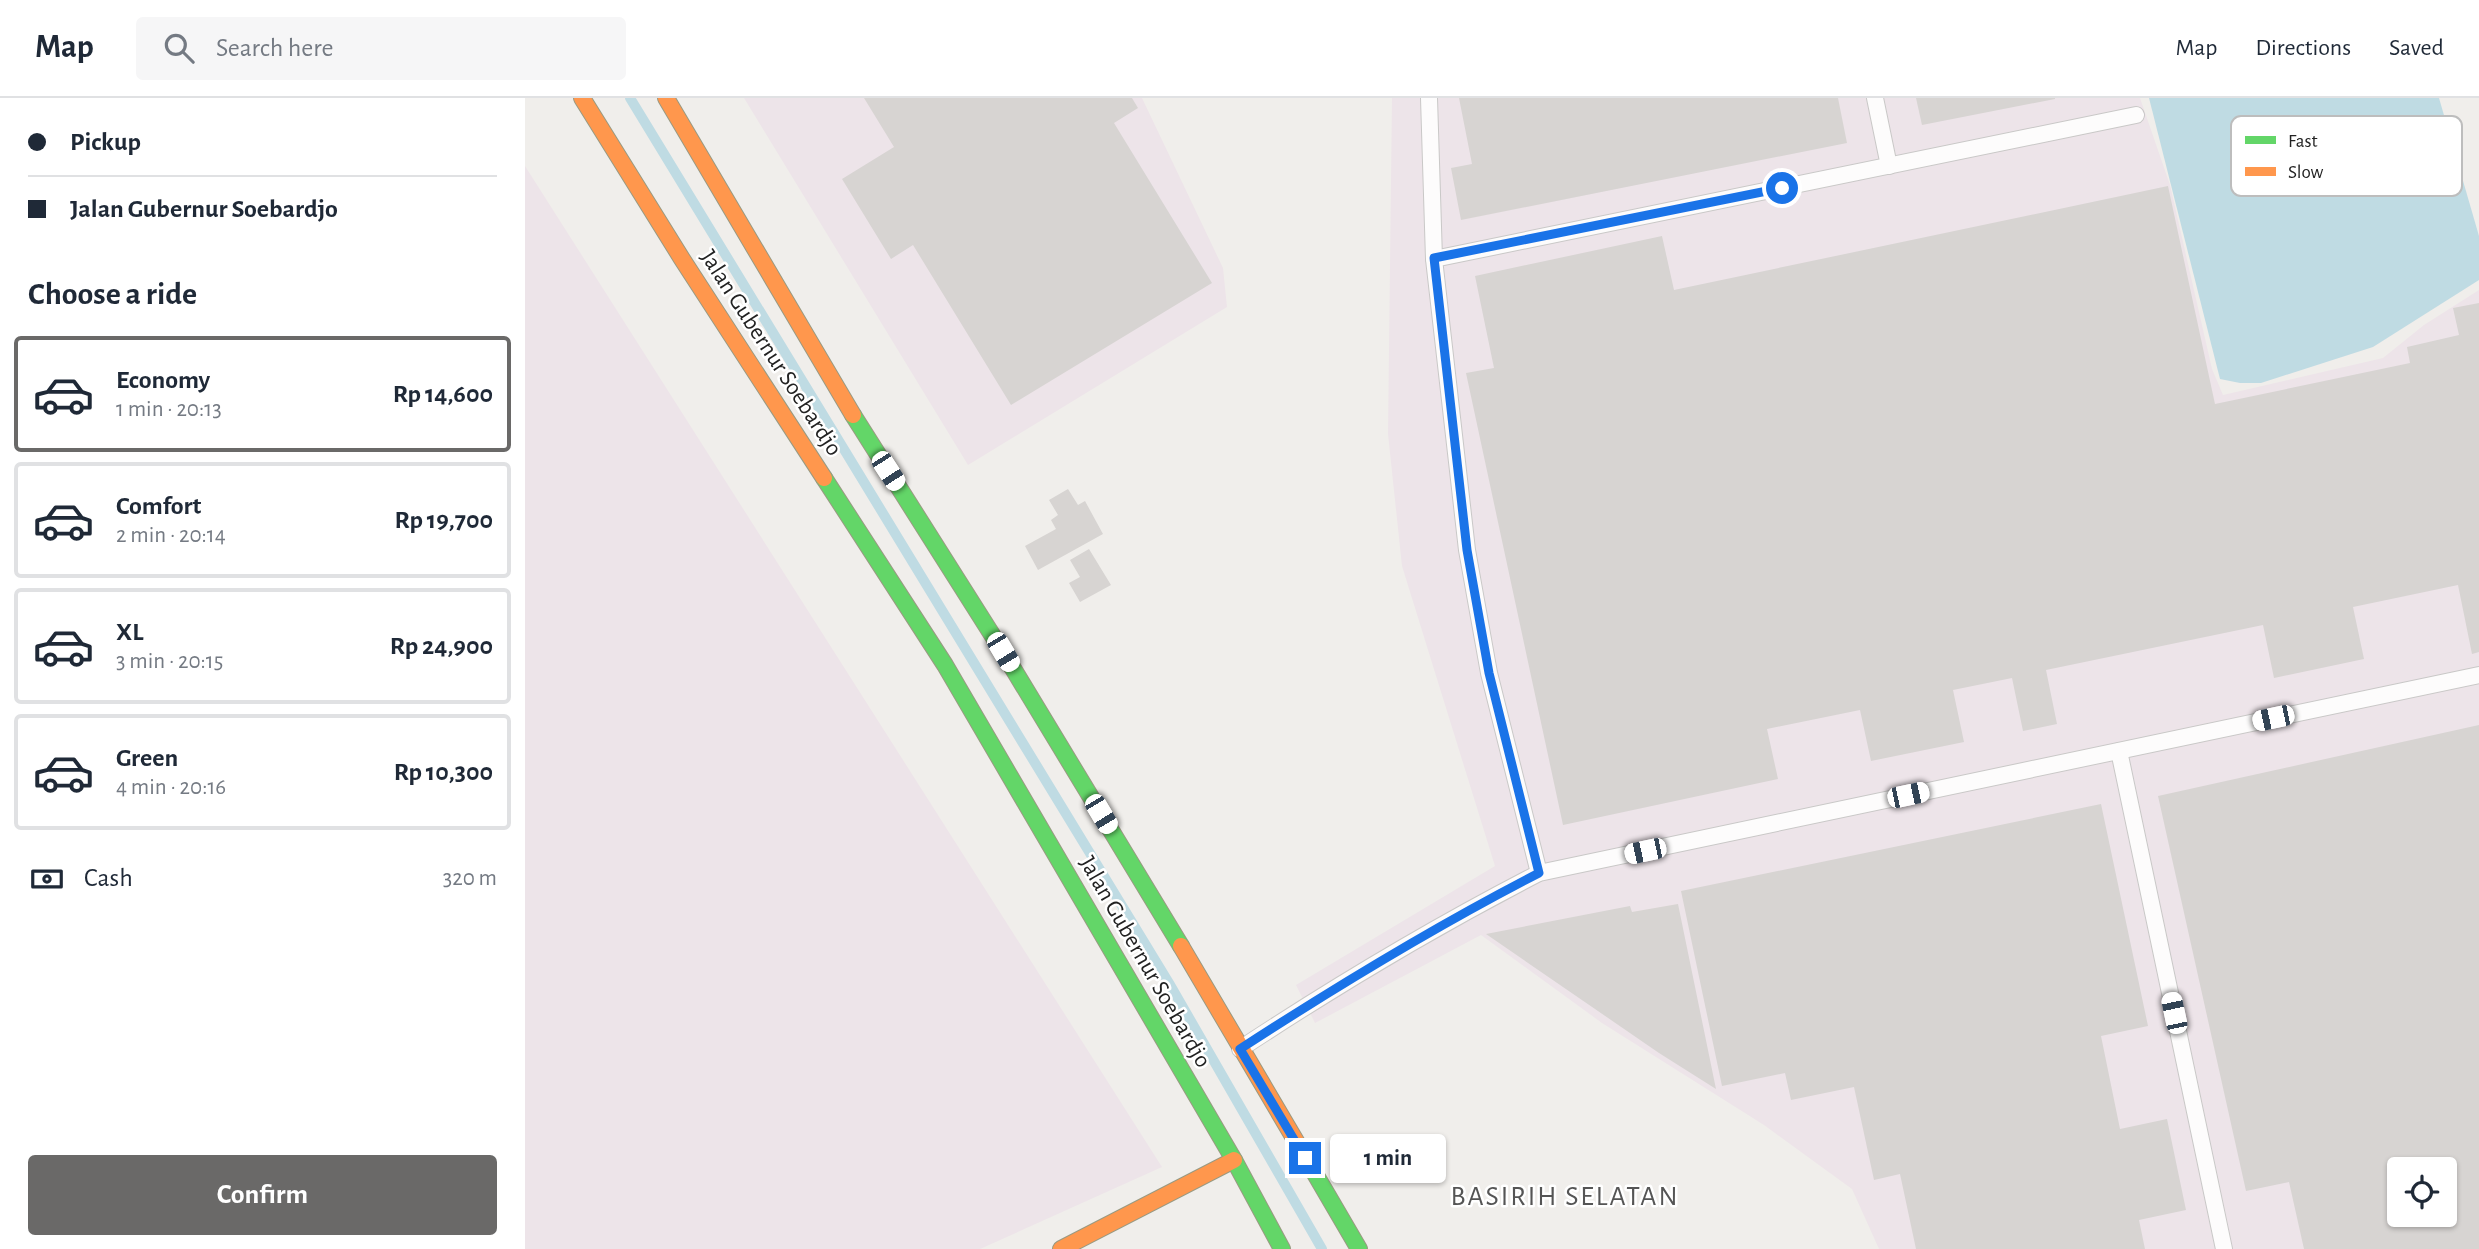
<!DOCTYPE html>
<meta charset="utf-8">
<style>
body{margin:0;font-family:"Alegreya Sans",sans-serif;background:#f6f6f7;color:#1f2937;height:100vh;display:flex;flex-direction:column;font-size:26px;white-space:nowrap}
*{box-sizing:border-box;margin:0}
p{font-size:23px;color:#747a83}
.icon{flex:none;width:38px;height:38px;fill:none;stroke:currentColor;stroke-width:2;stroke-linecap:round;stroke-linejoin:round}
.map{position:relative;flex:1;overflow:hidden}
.details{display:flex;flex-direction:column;background:#fff;width:525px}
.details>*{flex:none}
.hud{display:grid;align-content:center;height:154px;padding:0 28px;background:#fff}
.controls{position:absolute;left:1862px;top:1059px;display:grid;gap:14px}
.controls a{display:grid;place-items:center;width:70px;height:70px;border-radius:7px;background:#fff;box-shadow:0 2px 5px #0004;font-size:35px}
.end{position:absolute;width:32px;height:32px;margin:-16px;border:9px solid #1a73e8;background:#fff;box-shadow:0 0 0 4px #fff}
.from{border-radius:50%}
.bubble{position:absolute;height:49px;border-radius:7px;background:#fff;box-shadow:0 2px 5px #0004;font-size:23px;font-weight:700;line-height:49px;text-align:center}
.car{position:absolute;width:21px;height:42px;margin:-21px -10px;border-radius:9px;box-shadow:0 0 5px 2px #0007;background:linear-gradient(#fff 24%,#345 0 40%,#fff 0 76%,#345 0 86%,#fff 0)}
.hud b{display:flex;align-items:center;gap:24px;height:66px;font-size:26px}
.hud b+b{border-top:2px solid #e0e1e3}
.hud i{width:18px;height:18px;background:#1f2937}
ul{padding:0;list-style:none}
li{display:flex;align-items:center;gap:21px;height:116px;margin:0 14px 10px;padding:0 14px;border:4px solid #e0e1e3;border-radius:7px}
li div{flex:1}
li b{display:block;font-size:26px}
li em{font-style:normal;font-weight:700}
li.current{border-color:#6a6968}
li>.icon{width:63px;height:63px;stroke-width:1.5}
h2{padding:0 28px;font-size:32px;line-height:84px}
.pay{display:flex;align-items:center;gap:18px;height:77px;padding:0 28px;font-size:26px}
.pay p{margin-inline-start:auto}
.primary-button{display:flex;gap:14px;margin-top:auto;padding:14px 28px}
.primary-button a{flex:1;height:80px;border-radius:7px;background:#6a6968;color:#fff;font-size:28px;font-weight:700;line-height:80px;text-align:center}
header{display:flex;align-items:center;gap:42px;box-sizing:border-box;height:98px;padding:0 35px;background:#fff;border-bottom:2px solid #e0e1e3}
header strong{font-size:33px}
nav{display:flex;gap:38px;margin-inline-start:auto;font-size:24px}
.search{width:490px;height:63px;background:#f6f6f7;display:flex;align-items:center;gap:18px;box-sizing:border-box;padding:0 24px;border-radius:7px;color:#747a83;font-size:26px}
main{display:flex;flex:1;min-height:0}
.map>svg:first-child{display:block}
.industrial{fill:#ede4e9;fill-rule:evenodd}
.water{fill:#bfdbe3}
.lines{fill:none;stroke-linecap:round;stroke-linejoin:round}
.stream{stroke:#bfdbe3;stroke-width:10}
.building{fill:#d7d4d2;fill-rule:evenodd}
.lane-casing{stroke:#c9c8c7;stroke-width:18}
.fast-casing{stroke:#999a82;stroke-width:18}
.slow-casing{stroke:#999a82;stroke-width:18}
.lane{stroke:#fdfcfc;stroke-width:16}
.fast{stroke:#63d668;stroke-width:16}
.slow{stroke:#ff974d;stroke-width:16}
.route{stroke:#1a73e8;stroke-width:9}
.labels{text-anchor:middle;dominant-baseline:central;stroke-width:5;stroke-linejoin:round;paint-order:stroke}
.street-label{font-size:24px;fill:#222;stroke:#fff}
.quarter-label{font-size:28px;letter-spacing:2px;fill:#555;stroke:#fff}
.key{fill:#fff;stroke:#bdbdbd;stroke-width:2}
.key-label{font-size:19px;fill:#222}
</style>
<header>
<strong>Map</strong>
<div class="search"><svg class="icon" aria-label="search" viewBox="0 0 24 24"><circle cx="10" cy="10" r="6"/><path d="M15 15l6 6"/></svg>Search here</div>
<nav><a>Map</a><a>Directions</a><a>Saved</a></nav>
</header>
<main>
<section class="details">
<div class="hud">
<b><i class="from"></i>Pickup</b>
<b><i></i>Jalan Gubernur Soebardjo</b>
</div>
<h2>Choose a ride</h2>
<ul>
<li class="current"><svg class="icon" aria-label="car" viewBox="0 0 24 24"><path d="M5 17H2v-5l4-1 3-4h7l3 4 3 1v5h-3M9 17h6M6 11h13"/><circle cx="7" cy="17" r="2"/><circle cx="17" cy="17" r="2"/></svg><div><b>Economy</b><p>1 min · 20:13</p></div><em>Rp 14,600</em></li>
<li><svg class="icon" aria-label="car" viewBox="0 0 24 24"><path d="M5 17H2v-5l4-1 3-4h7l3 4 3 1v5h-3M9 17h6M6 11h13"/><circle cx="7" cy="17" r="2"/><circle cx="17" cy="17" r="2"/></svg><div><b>Comfort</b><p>2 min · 20:14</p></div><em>Rp 19,700</em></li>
<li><svg class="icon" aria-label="car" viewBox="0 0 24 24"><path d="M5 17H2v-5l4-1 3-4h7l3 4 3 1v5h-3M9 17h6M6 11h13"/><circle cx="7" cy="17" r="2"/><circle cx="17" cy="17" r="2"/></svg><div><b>XL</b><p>3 min · 20:15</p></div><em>Rp 24,900</em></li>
<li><svg class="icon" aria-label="car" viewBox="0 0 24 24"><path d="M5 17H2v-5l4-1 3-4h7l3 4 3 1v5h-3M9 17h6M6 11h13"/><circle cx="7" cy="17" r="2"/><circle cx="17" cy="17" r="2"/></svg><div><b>Green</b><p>4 min · 20:16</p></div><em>Rp 10,300</em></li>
</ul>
<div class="pay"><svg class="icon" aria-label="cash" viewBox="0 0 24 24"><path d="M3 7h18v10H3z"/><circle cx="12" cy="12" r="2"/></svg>Cash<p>320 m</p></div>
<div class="primary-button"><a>Confirm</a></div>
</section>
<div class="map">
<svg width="1954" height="1151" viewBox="0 0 1954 1151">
<rect width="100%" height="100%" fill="#f0eeeb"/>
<!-- industrial -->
<g class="industrial">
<path d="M219,0H617L698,170L702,209L443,367Z"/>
<path d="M867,0H1615L1645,87L1687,271L1698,297L1858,260L1899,227L1954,192V1151H1354L1327,1091L1239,1027L1077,925L956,837L790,925L771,887L970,768L877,468L863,336ZM1874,1071H1920V1116H1874Z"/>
<path d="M0,68L637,1069L455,1151H0Z"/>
</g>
<!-- water -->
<path class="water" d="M1624,0H1914L1954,138V182L1848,249L1736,285H1715L1695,281Z"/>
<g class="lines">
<!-- stream -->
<path class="stream" d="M105,0L644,885L797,1151"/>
</g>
<!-- building -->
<g class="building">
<path d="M339,0H607L613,10L589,25L687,185L486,307L388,147L366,161L317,81L369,49Z"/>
<path d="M934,0H1313L1322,45L936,122L926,70L947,66Z"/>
<path d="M1391,0H1530V1L1397,27Z"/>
<path d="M1643,88L1690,306L1885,265L1882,249L1934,237L1928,210L1954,205V554L1947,556L1933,487L1828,509L1839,561L1749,580L1738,527L1521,572L1532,626L1498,633L1487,580L1428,592L1439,644L1346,663L1335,612L1242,631L1253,681L1038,727L941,275L969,270L950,178L1137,138L1149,192Z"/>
<path d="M543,391L553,407L560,403L578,436L513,472L500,448L531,431L526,422L533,417L524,402Z"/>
<path d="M564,451L586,487L555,504L544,485L555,479L545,462Z"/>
<path d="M1954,627V1151H1779L1764,1084L1721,1093L1633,698ZM1874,1071H1920V1116H1874Z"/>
<path d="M1576,706L1623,928L1576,938L1595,1031L1642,1021L1661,1112L1614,1122L1620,1151H1391L1375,1076L1349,1082L1329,989L1266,1002L1260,975L1197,988L1156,793Z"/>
<path d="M1153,806L1191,991L1134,955L961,836L1105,808L1107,814Z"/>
</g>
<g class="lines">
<!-- lane casing -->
<g class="lane-casing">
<g id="lane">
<path d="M904,0L909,161L942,452L964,575L1014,775"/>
<path d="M1350,0L1364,68"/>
<path d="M909,161L1611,17"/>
<path d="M1594,653L1699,1151"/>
<path d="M715,951C812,887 911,828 1014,775L1954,577"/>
</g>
</g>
<!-- fast casing -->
<g class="fast-casing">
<g id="fast">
<path d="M328,317L478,554L656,848"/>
<path d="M299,380L420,567L709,1062L757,1151"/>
<path d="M782,1062L834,1151"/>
</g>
</g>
<!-- slow casing -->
<g class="slow-casing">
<g id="slow">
<path d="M57,0L157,161L299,380"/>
<path d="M141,0L328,317"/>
<path d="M656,848L782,1062"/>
<path d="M536,1151L709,1062"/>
</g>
</g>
<!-- lane -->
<use href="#lane" class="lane"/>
<!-- fast -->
<use href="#fast" class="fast"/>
<!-- slow -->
<use href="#slow" class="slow"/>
</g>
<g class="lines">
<!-- route -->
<path class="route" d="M780,1060L715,951C812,888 911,828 1014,775L964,575L942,452L909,160L1257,90"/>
</g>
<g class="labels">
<!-- street labels -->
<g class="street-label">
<text transform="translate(246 255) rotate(57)">Jalan Gubernur Soebardjo</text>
<text transform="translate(620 864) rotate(60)">Jalan Gubernur Soebardjo</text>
</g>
<!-- quarter labels -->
<g class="quarter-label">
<text x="1040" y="1099">BASIRIH SELATAN</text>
</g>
</g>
<!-- legend -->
<rect x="1706" y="18" width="231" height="80" rx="10" class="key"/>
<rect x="1720" y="38" width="31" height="8" fill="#63d668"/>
<rect x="1720" y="69" width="31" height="9" fill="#ff974d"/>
<g class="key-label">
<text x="1763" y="49">Fast</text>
<text x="1763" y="80">Slow</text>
</g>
</svg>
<div class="controls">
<a><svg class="icon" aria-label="locate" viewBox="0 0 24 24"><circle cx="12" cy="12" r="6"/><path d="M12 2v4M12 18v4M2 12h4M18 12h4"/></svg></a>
</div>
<i class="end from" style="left:1257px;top:90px"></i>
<i class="end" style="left:780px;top:1060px"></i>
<div class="bubble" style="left:805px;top:1036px;width:116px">1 min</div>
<i class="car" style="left:363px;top:373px;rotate:147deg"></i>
<i class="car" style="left:478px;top:554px;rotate:149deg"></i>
<i class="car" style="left:1748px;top:620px;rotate:258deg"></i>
<i class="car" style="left:1383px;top:697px;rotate:78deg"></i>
<i class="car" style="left:576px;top:716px;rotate:149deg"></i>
<i class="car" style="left:1120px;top:753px;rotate:258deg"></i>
<i class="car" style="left:1649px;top:915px;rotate:348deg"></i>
</div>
</main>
